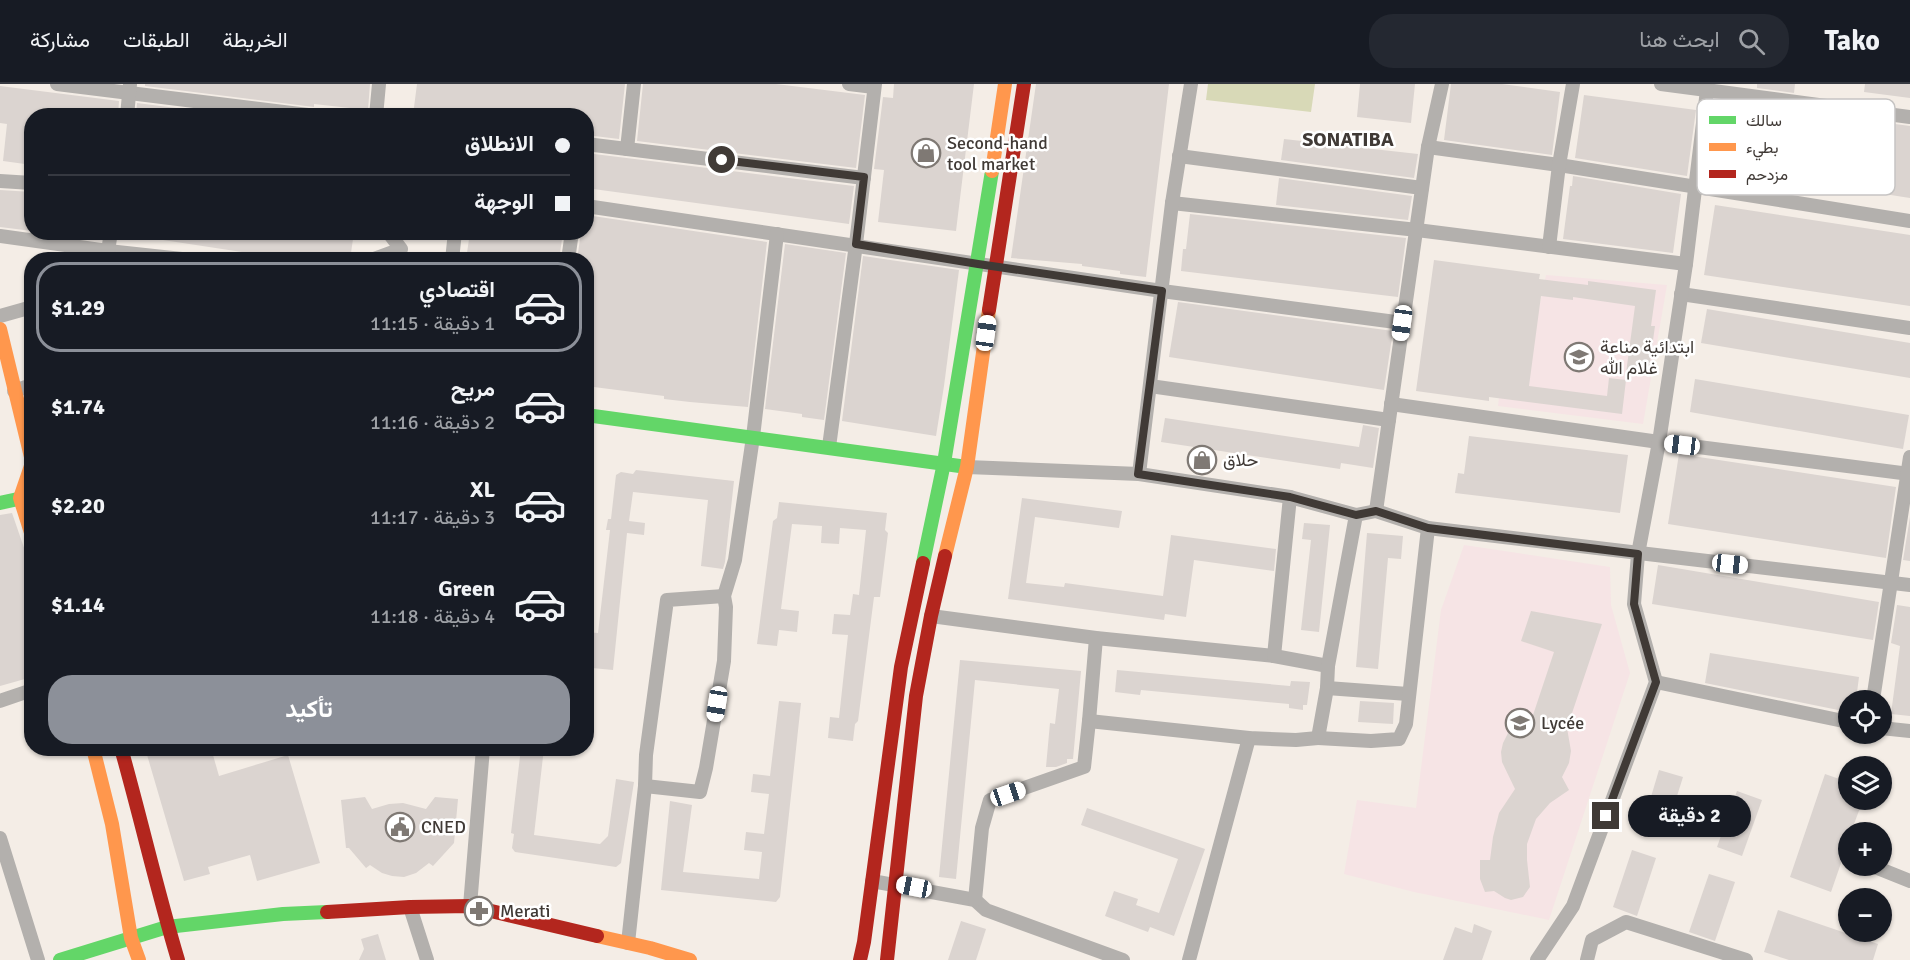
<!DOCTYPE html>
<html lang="ar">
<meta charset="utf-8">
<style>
body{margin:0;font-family:Signika,Vazirmatn,sans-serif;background:#242831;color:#f1f3f6;direction:rtl;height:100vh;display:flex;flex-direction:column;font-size:22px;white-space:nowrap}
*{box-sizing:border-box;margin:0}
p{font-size:20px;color:#9ea1a6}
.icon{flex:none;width:33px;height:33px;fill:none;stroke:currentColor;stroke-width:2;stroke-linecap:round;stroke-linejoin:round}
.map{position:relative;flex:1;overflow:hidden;direction:ltr}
.drawer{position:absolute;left:24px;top:168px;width:570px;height:504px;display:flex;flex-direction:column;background:#171b24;border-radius:24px;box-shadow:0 2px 4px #0004;direction:rtl}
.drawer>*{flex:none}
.guide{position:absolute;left:24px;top:24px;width:570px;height:132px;border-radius:24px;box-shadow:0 2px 4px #0004;direction:rtl;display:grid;align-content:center;height:132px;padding:0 24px;background:#171b24}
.tools{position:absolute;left:1838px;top:606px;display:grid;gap:12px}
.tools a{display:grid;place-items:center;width:54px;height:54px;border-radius:50%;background:#171b24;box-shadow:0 2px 4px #0004;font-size:30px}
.end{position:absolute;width:27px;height:27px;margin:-14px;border:8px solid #403a36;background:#fff;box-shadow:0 0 0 3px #fff}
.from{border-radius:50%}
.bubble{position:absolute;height:42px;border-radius:21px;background:#171b24;box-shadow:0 2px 4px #0004;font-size:20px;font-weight:700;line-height:42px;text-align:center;direction:rtl}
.car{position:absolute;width:18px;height:36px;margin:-18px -9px;border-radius:8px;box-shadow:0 0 4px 2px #0007;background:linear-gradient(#fff 24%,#345 0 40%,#fff 0 76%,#345 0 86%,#fff 0)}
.guide b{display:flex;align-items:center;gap:21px;height:57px;font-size:22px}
.guide b+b{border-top:2px solid #363941}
.guide i{width:15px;height:15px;background:#f1f3f6}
ul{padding:10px 0 0;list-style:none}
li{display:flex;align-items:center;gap:18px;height:90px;margin:0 12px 9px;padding:0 12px;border:3px solid transparent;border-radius:24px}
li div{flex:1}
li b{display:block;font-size:22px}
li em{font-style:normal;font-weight:700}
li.current{border-color:#8c9099}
li>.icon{width:54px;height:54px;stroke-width:1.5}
.button{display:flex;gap:12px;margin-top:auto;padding:12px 24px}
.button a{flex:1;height:69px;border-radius:24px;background:#8c9099;color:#fff;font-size:24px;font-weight:700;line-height:69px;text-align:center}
header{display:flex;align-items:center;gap:36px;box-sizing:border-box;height:84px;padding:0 30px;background:#171b24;border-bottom:2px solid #363941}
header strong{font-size:28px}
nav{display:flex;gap:33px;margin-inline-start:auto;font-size:21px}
.search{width:420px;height:54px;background:#242831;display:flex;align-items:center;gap:15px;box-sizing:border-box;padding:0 21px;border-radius:24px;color:#9ea1a6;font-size:22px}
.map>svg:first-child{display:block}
.education{fill:#f6e4e5}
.pitch{fill:#d8d9b7}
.building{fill:#dbd4d0}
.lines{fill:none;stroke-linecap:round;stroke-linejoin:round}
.street{stroke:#b3b0ad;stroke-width:14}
.fast{stroke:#63d668;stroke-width:14}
.slow{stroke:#ff974d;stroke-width:14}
.jam{stroke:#b3261e;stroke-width:14}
.route{stroke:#403a36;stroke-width:8}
.labels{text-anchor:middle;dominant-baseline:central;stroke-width:5;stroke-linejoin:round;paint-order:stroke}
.poi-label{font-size:18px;fill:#403a36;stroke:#fff;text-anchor:start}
.neighbourhood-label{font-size:20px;font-weight:bold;fill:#403a36;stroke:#fff}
.key{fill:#fff;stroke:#c6c4c3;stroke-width:1.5}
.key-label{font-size:16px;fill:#403a36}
</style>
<header>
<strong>Tako</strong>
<div class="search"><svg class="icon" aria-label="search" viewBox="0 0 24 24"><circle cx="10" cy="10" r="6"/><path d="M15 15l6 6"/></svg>ابحث هنا</div>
<nav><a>الخريطة</a><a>الطبقات</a><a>مشاركة</a></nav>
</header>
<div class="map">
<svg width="1910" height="876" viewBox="0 0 1910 876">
<rect width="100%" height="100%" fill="#f4ede6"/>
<!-- education -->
<g class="education">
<path d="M1546,191L1667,201L1643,340L1498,322L1510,221L1539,224Z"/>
<path d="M1464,461L1610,483L1611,521L1630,589L1549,836L1414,808L1344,790L1357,716L1416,724L1441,526Z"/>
</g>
<!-- pitch -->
<path class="pitch" d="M1208,0H1315L1311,28L1206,16Z"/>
<!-- building -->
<g class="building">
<path d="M145,0H370L368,26L314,20V23L145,2Z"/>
<path d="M417,0H625L619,55L586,51V32L413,31Z"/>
<path d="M643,0H776L865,11L856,84L637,57Z"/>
<path d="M894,0H974L956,147L878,138L884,86L874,85L883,13L893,14Z"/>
<path d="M1036,0H1169L1146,193L1120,190V187L1082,182V180L1011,174Z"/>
<path d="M1360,0H1415L1411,39L1357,33Z"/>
<path d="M1451,0H1502L1560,8L1552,71L1444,56Z"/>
<path d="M1757,0H1795L1794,9L1757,4Z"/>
<path d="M1865,0H1910V14L1864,8Z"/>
<path d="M0,2L119,17L118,32H32V81L3,77L7,40L0,39Z"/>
<path d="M1584,11L1696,26L1687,92L1575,74Z"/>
<path d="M137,19L239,32H136Z"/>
<path d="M1739,19L1910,42V114L1729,86Z"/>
<path d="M1284,55L1418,70L1414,94L1281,76Z"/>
<path d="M586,69L854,102L849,140L586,104Z"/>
<path d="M1573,92L1681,110L1673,169L1563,155L1570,102H1572Z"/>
<path d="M1279,94L1412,112L1408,136L1276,121Z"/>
<path d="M0,106L32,108V147L0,143Z"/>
<path d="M1715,121L1910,151V222L1704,191Z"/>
<path d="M1190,130L1406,154L1398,213L1181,187L1183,165H1186Z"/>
<path d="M586,131L767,158L748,323L690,318L664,315V312L586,302V176H577L581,148H586Z"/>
<path d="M163,148H354L350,176H247L246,172L255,170L163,156Z"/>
<path d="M470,148H563L559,176H466Z"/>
<path d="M785,160L846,169L824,336L802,333V330L765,325Z"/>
<path d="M863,172L959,186L944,302L936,352L842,337Z"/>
<path d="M1434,176L1540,190L1539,195L1588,201V197L1656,206L1651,242H1655L1648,292L1626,289L1635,222L1573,213V216L1541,212L1529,302L1607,312L1609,294L1626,296L1622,330L1489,313V317L1416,307Z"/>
<path d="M1178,218L1393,247L1384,306L1169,273Z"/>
<path d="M1707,225L1910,259V294L1701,259Z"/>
<path d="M1695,295L1909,331L1903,365L1690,328Z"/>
<path d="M1165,334L1359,363L1363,341L1379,344L1373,384L1341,379L1340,385L1161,358Z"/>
<path d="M1469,352L1628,371L1620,429L1455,409L1458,389L1464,390Z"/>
<path d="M1679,370L1896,403L1886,474L1668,440Z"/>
<path d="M636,386L734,397L725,478L723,485L701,482L708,416L633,408L629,437L645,439L644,451L627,449L613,586L592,584L594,565L586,564V548L598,549L610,446H606L608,435H611L616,391L621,388L633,390Z"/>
<path d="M1022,414L1122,427L1119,444L1035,433L1026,499L1064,503L1065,499L1163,512L1171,451L1276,465L1274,487L1194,476L1186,533L1165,530L1164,536L1008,515Z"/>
<path d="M779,418L887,429L885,446L888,449L880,513H874L858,637L855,640L853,657L828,654L830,633L839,634L848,551L832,550L834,530L850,531L853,510L859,511L866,446L840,444L839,460L821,459L822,442L792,440L781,525L799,527L797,548L779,546L777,562L757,560L773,437L777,434Z"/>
<path d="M12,429L32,487V593L0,602V431Z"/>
<path d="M1910,433V477L1903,476Z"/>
<path d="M1304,439L1330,441L1319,548L1301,546L1311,456L1302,455Z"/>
<path d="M1367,449L1403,452L1401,475L1388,474L1378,585L1356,583Z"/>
<path d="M1658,481L1879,518L1873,556L1652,520Z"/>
<path d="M1897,521L1910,523V632L1891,630L1900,562L1891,559Z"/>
<path d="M1531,527L1602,540L1567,644L1571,667L1569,679L1562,693L1569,706L1550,719L1536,735L1527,760V776L1530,803L1523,813L1511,816L1505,814L1494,807L1485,808L1480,795V776H1490L1493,753L1499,729L1515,705L1502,678L1501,668L1503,659L1508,649L1518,640L1533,631L1554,568L1521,557Z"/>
<path d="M1710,569L1859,593L1856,616H1848V628L1705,599Z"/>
<path d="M960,576L1081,587L1073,675H1067V679L1056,683H1046L1050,639L1055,640L1059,605L975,596L956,795L939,793Z"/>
<path d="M1117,586L1290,602L1291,597L1310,598L1307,621H1303V626L1289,624V620L1141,606L1140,611L1115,608Z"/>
<path d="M779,617L801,619L780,813L776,818L661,806L670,717L692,721L683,788L759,795L762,768L744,766L746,748L764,750L769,710L751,708L753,690L770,692Z"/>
<path d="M1360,617L1394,619L1393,640L1358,638Z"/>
<path d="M145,664H211L219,692L288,671L320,779L257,797L250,771L208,783L210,790L184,797Z"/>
<path d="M521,664H544L534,751L600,760L608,752L616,695L634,698L621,779L616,783L515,768L512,764L514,750L511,749Z"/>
<path d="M1659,686L1683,693L1665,750L1642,743Z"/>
<path d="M1825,690L1848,698V716H1863L1851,748H1848V759L1831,808L1790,793Z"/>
<path d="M1737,707L1762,716L1742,772L1717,763Z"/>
<path d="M365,713L372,725L389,720L403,719L426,725L435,713L458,715L454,759L433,782L429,779L416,789L404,793L392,792L382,789L370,781L366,784L349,764H346L341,716Z"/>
<path d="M1087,724L1205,765L1174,852L1150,843L1148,848L1105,832L1114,807L1138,815L1136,821L1159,829L1178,775L1081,741Z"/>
<path d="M1632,766L1656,774L1637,832L1613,823Z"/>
<path d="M1709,790L1735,798L1715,857L1689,848Z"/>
<path d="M1778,826L1878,860L1873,876H1789L1764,868Z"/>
<path d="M961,837L986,845L976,876H948Z"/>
<path d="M1474,840L1492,847L1482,876H1443L1455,843L1472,849Z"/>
<path d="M378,850L386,876H359L364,865L361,855Z"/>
</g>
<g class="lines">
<!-- street -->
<g class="street">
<path d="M57,0L316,32"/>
<path d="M849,0L874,3"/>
<path d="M1661,0L1910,33"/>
<path d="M127,32L130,0"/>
<path d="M376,32L379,0"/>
<path d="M586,60L864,94"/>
<path d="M1428,63L1559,81L1910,137"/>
<path d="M627,65L634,0"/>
<path d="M1179,72L1422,104"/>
<path d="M0,97L32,99"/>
<path d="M1172,119L1417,146L1686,180"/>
<path d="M586,122L1162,207L1403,239"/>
<path d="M0,152L108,167L191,176"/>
<path d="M1549,163L1559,81L1573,0"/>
<path d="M108,167L111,148"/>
<path d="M371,176L401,165L388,148"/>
<path d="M452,176L455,148"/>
<path d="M568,176L572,148"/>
<path d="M1681,210L1910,244"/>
<path d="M0,232L32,223"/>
<path d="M1150,302L1389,336"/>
<path d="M14,307L32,301"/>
<path d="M1391,320L1659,358L1910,390"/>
<path d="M829,363L856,160L875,0"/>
<path d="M967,383L1139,390L1290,413L1356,431L1376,427L1428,444L1910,501"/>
<path d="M1139,390L1172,119L1191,0"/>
<path d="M1376,427L1428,63L1442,0"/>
<path d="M931,532L1096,554L1274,572L1328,582"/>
<path d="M1274,572L1290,413"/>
<path d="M1656,598L1848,638"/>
<path d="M1327,604L1408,610"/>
<path d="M1873,616L1910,373"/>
<path d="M0,617L32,606"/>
<path d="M1089,637L1096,554"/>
<path d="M1881,644L1910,647"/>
<path d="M1318,654L1371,657L1399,655L1406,640L1428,444"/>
<path d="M645,702L700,708L706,684L724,577L726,523L724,512L735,476L753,353L777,150"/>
<path d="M0,754L38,876"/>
<path d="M1875,783L1910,797"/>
<path d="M872,797L975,816L986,826L1123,876"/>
<path d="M975,816L982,744L990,716L1084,683L1089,637L1249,654L1296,656L1318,654L1327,604L1328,582L1356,431"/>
<path d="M470,822L483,664"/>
<path d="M410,823L427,876"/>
<path d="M628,859L645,702L646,671L667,516L724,512"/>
<path d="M1189,876L1249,654"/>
<path d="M1537,876L1573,822L1656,598L1634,520L1638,470L1659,358L1686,180L1707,6"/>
<path d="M1587,876L1592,856L1626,838L1746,876"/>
</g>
<!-- fast -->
<g class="fast">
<path d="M586,331L967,383"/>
<path d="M0,419L32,412"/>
<path d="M923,479L944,379L992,87"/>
<path d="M60,876L167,843L283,830L327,828"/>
</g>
<!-- slow -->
<g class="slow">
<path d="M992,87L1005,0"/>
<path d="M0,245L32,377"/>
<path d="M32,379L20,414L32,452"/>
<path d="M945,472L967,383L989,226"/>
<path d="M93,664L112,740L131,854L139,876"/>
<path d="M597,852L650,864L690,876"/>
</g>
<!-- jam -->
<g class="jam">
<path d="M989,226L1024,0"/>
<path d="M121,664C141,735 157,806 178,876"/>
<path d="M327,828L410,823L470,822L597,852"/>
<path d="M860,876L864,858L901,583L923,479"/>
<path d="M887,876L916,612L931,532L945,472"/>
</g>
</g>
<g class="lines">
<!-- route -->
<path class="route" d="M722,76L864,93L856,160L978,180L1162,207L1138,390L1290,413L1356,431L1376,427L1428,444L1638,470L1634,520L1656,598L1606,732"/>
</g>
<!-- icons -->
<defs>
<g id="shop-ring" transform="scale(1.5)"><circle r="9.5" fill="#fff" stroke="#7f7974" stroke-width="1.5"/><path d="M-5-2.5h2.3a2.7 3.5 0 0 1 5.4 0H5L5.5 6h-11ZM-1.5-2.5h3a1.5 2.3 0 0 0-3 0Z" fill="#7f7974"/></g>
<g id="school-ring" transform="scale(1.5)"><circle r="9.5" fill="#fff" stroke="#7f7974" stroke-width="1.5"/><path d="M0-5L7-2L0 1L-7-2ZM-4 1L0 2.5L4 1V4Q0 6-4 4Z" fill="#7f7974"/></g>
<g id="civic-ring" transform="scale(1.5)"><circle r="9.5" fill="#fff" stroke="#7f7974" stroke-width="1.5"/><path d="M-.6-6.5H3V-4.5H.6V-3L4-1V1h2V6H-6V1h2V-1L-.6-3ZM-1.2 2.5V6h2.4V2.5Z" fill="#7f7974"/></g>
<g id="pharmacy-ring" transform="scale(1.5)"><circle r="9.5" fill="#fff" stroke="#7f7974" stroke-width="1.5"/><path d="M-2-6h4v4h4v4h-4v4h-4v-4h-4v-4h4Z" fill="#7f7974"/></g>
</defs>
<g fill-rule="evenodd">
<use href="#shop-ring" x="926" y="69"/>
<use href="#school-ring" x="1579" y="273"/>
<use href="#shop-ring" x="1202" y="376"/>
<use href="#school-ring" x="1520" y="639"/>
<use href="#civic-ring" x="400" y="743"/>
<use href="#pharmacy-ring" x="479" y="827"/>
</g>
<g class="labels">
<!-- poi labels -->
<g class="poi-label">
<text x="947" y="59">Second-hand<tspan x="947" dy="21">tool market</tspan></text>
<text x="1600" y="263">ابتدائية مناعة<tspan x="1600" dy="21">غلام الله</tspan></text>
<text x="1223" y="376">حلاق</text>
<text x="1541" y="639">Lycée</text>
<text x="421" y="743">CNED</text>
<text x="500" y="827">Merati</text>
</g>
<!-- neighbourhood labels -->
<g class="neighbourhood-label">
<text x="1348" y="55">SONATIBA</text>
</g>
</g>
<!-- legend -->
<rect x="1697" y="15" width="198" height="96" rx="9" class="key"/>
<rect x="1709" y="32" width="27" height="8" fill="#63d668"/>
<rect x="1709" y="59" width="27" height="8" fill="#ff974d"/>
<rect x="1709" y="86" width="27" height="8" fill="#b3261e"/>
<g class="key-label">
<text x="1746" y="42">سالك</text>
<text x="1746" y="69">بطيء</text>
<text x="1746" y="96">مزدحم</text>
</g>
</svg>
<div class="tools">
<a><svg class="icon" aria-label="locate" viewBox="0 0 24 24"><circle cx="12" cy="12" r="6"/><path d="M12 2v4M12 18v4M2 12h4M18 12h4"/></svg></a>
<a><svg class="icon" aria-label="layers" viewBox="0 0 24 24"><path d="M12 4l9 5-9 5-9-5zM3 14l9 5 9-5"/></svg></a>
<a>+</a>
<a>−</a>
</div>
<i class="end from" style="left:722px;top:76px"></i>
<i class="end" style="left:1606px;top:732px"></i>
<div class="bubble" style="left:1628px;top:711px;width:123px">2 دقيقة</div>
<i class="car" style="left:1402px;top:239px;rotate:188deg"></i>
<i class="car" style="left:986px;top:249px;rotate:8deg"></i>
<i class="car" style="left:1682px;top:361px;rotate:277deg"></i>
<i class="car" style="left:1730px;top:480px;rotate:96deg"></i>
<i class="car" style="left:717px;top:620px;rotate:189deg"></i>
<i class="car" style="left:1008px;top:710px;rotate:71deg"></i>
<i class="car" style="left:914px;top:803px;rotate:281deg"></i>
<div class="guide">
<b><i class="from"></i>الانطلاق</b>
<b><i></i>الوجهة</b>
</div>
<section class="drawer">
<ul>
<li class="current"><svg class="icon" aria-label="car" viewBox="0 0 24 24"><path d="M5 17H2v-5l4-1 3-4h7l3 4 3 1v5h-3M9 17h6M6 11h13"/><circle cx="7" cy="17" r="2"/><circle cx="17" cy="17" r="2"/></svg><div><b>اقتصادي</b><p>1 دقيقة · 11:15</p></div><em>$1.29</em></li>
<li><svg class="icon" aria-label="car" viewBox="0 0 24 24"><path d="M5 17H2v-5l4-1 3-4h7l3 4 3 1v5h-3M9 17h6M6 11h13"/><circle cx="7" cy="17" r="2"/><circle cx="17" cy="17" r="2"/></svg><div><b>مريح</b><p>2 دقيقة · 11:16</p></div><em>$1.74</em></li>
<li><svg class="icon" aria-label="car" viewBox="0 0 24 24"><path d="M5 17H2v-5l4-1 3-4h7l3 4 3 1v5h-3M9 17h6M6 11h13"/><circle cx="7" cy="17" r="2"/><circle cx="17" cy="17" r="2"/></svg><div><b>XL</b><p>3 دقيقة · 11:17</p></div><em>$2.20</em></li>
<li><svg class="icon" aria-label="car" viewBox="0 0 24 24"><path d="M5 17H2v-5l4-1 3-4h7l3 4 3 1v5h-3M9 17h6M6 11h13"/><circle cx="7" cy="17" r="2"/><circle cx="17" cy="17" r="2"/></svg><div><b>Green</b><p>4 دقيقة · 11:18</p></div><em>$1.14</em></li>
</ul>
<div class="button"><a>تأكيد</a></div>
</section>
</div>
